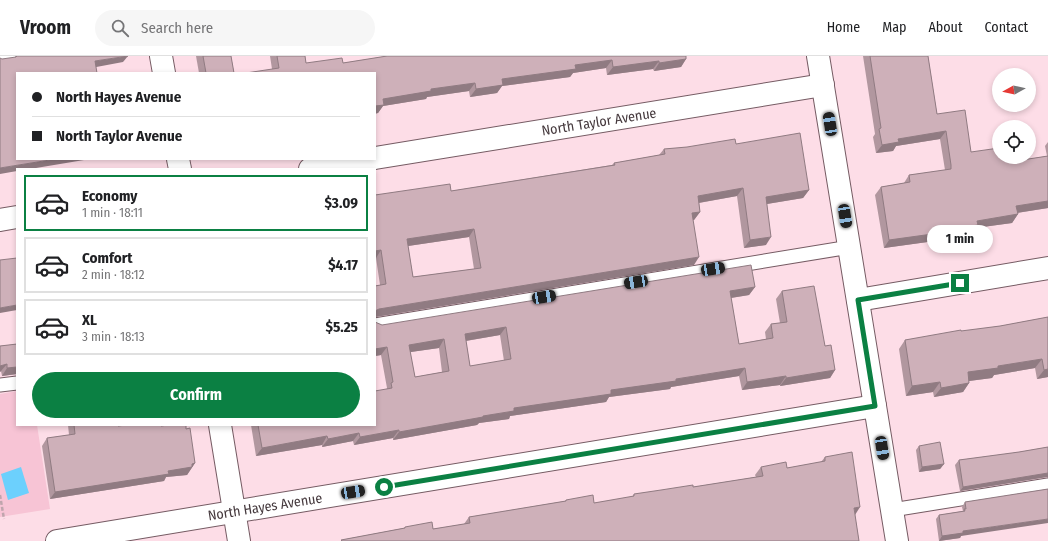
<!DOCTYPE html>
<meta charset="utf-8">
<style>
body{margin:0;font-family:"Fira Sans Condensed",sans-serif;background:#f6f6f6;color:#202124;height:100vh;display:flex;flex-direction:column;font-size:15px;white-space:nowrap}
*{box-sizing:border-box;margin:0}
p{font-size:13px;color:#757577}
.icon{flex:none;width:22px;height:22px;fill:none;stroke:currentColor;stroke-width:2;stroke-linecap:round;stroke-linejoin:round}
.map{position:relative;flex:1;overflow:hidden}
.drawer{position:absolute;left:16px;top:112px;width:360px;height:258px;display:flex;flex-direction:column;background:#fff;border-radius:0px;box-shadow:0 2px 6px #0003}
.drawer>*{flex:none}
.guide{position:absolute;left:16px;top:16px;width:360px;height:88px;border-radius:0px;box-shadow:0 2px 6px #0003;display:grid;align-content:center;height:88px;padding:0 16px;background:#fff}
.needle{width:26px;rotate:262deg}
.tools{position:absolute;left:992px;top:12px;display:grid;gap:8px}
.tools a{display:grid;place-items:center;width:44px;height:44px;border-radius:50%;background:#fff;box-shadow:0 2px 6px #0003;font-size:20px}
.end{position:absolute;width:18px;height:18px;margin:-9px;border:5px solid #0b8043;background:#fff;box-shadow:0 0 0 2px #fff}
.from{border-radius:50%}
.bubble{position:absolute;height:28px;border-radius:14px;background:#fff;box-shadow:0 2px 6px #0003;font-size:13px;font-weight:700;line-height:28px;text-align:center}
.car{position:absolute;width:12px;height:24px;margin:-12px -6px;border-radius:5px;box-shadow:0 0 3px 1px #0007;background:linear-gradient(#222 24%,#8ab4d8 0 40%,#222 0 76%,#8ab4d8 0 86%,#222 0)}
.guide b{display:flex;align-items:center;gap:14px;height:38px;font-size:15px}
.guide b+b{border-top:1px solid #e0e0e0}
.guide i{width:10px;height:10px;background:#202124}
ul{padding:7px 0 0;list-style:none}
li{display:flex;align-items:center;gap:12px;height:56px;margin:0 8px 6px;padding:0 8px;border:2px solid #e0e0e0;border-radius:0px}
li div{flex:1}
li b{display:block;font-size:15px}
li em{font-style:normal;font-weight:700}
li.selected{border-color:#0b8043}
li>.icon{width:36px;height:36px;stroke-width:1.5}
.primary-button{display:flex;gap:8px;margin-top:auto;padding:8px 16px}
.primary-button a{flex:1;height:46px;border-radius:24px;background:#0b8043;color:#fff;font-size:16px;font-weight:700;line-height:46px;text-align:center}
header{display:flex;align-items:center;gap:24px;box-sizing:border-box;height:56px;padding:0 20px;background:#fff;border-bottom:1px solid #e0e0e0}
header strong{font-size:19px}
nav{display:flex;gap:22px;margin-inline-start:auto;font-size:14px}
.search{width:280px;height:36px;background:#f6f6f6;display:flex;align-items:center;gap:10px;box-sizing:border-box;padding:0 14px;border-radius:22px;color:#757577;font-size:15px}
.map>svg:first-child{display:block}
.green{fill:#f7c4d5}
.water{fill:#6cd0fd}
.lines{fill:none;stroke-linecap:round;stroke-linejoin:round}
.service-casing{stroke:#755b63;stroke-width:15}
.minor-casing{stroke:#755b63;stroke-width:24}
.tertiary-casing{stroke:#755b63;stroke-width:24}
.path{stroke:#bfa5ad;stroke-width:2.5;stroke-dasharray:4 2;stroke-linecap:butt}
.service{stroke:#fff;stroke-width:13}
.minor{stroke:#fff;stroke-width:22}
.tertiary{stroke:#fff;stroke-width:22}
.wall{fill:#b1979f;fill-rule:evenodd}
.shaded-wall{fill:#907b82}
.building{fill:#ceb0b9;stroke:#907b82;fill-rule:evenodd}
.route{stroke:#0b8043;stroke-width:5}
.labels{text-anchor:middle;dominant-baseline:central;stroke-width:4;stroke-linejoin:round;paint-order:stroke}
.street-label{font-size:14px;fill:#45393d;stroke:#fff}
</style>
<header>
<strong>Vroom</strong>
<div class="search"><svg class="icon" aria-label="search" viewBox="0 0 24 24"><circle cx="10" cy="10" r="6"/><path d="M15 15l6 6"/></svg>Search here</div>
<nav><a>Home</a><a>Map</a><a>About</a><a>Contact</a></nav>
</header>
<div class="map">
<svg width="1048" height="485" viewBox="0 0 1048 485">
<rect width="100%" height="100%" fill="#fddde7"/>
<!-- green -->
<path class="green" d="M17,335V369H37L50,453L0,461V338Z"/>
<!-- water -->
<path class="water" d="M21,411L29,437L8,444L1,418Z"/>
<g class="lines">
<!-- service casing -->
<g class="service-casing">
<g id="service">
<path d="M0,2L9,0"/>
<path d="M375,269L850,191"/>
<path d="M0,329L17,327"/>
<path d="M892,454L1048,429"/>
</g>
</g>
<!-- minor casing -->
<g class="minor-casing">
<g id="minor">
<path d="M161,0L164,17"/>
<path d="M375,102L823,29"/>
<path d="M178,103L180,113"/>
<path d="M310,113L371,103"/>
<path d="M0,164L17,161"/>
<path d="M858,244L1048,212"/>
<path d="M220,369L239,485"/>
<path d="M57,485L875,350"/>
</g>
</g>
<!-- tertiary casing -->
<g class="tertiary-casing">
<path id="tertiary" d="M818,0L897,485"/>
</g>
<!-- path -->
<path class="path" d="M0,439L4,463"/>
<!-- service -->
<use href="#service" class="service"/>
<!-- minor -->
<use href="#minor" class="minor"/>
<!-- tertiary -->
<use href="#tertiary" class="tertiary"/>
</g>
<!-- wall -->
<g class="wall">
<path d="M196,0H231L234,17H199Z"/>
<path d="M270,0H305L306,7H343L387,0H689H686V3L681,11L654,15L653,13L607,19L606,12L573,17L570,21L502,30L497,37L470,41L469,35L427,41L426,43L383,50L378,57L375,17L272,13Z"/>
<path d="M863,0H928L937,58L971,96L1009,106L1047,100L1045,90L1048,86V152L1017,157L1018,158L1012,167L975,172L972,177L943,181L942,184L884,192L875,139L881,131L904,127L909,119L945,114L940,83L896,90L893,95L876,97L873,81L875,78Z"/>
<path d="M736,88L809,134L803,142L767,148L766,189L744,192L737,140L699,147L700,156L694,164H693L694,209L375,261V230L380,229L376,202H375V139L451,135L612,109L614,107L659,99L664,93ZM469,181L474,213L413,221L408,190Z"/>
<path d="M755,231L749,239L731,242L739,288L766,283L765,276L771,268L780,267L776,243L782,235L825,290L835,314L830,322L780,330V329L742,334L739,320L671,331L670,333L609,341L606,346L510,360L509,363L479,367L477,369L393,384V382L354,389L353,385L322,391V389L256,400L251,369H375L387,332L381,299L375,300V266L382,269ZM500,279L504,305L470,310L466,285ZM439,292L442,316L415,321L410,296Z"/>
<path d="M1048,261V321L1037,323L1035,312L994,319L992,322L969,325V327L963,336L934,341L933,336L906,340L899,293L905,284L1000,270Z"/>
<path d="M17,288V318L2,320L1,315L0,316V290Z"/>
<path d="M68,369H118V370H161L186,373L195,407L187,419L166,421L164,425L50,443L42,390L47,382L69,379Z"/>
<path d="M919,390L944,408L940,413L919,416L916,394Z"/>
<path d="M1048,391V422L1047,421L960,435L955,409L959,404L1019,396Z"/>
<path d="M825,401L855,459L859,485H341V484L404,472L405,471L433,473L464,468L469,461L565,445L566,444L594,447L632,441L634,438L693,431L756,421L755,419L761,411L787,412L821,406Z"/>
<path d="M1048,433L961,480L960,482L939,485L936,463L939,459L963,455L962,451L965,446Z"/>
</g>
<!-- shaded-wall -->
<g class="shaded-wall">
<path d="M128,0L123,6L91,12L95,5Z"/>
<path d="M686,3L681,11L654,15L659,7Z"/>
<path d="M612,4L606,12L573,17L570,21L502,30L497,37L470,41L476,33L502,23L575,9Z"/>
<path d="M659,5L653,13L607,19L613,11Z"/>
<path d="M475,27L469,35L427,41L426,43L383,50L378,57L375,58V50L383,43L431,33Z"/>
<path d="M946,75L940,83L896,90L893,95L876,97L882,89L898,83Z"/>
<path d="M56,103H90L30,113H17V115L0,118V112Z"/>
<path d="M743,132L737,140L692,148L698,140Z"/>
<path d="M809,134L803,142L760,149L766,141Z"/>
<path d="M1048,145V152L1010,158L1016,150Z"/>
<path d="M700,156L694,164L687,165L692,157Z"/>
<path d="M1018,158L1012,167L975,172L972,177L943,181L942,184L884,192L889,184L977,165Z"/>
<path d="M474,173L469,181L401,191L407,183Z"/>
<path d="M771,181L766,189L744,192L750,184Z"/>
<path d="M381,194L376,202H375V195Z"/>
<path d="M699,201L694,209L375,261V255L379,253Z"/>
<path d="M755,231L749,239L724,243L730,235Z"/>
<path d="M17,249V254L0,257V252Z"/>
<path d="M506,271L500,279L459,286L465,278Z"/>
<path d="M444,283L439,292L404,297L409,289Z"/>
<path d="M387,291L381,299L375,300V293Z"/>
<path d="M1042,303L1035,312L994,319L992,322L961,326L968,316L998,310Z"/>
<path d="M7,308L1,315L0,316V310Z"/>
<path d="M17,311V318L2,320L7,312Z"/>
<path d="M745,312L739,320L671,331L670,333L609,341L606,346L510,360L509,363L479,367L477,369L393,384L399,376L483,360L514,352L611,334Z"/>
<path d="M1048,313V321L1037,323L1044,314Z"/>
<path d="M835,314L830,322L780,330L786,322Z"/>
<path d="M786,320L780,329L742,334L747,326Z"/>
<path d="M940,326L933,336L906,340L912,330Z"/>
<path d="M969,327L963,336L934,341L941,332Z"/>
<path d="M399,374L393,382L354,389L360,381Z"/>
<path d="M359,377L353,385L322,391L328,383Z"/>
<path d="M327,380L322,389L256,400L262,392Z"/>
<path d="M195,407L187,419L166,421L164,425L50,443L55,436Z"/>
<path d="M944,408L940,413L919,416L922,411Z"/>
<path d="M1048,417V422L1047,421L960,435L963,431Z"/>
<path d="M860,451L855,459L854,452Z"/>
<path d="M1048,463V467L961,480L960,482L939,485L942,480L963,475Z"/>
</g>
<!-- building -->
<g class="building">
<path d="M17,0H128L95,5L97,17H17V103H56L0,112V2L2,3L16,1Z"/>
<path d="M203,0H231L234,17H206Z"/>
<path d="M277,0H305L306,7L342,2L343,7L387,0H686V3L659,7V5L613,11L612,4L575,9L576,13L502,23L503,29L476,33L475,27L431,33V35L383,43L384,49L375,50V17H246L279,12Z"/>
<path d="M870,0H928L937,58L965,54L971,96L999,92V101H1009V106L1048,100V145L1016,150L1018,158L977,165L978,169L947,174V176L889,184L881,131L910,126L909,119L951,113V109L946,75L898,83L899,86L882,89L879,73L881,72Z"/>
<path d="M800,77L809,134L766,141L771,181L750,184L743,132L698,140L700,156L692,157L699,201L379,253L375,255V256V230L386,228L381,194L375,195V139L450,128L451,135L615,109L614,107L665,98L664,93L687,91L735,83L736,88ZM474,173L481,212L413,221L407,183Z"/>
<path d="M17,202V249L0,252V204Z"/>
<path d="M751,209L755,231L730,235L739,288L773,282L771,268L787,266L782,235L814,230L825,290L831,289L835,314L786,322V320L747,326L745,312L676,323V325L611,334V338L514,352V355L483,360V361L399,376V374L360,381L359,377L328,383L327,380L262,392L258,369H375V335L392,332L391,327L393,326L387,291L375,293V266L382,269ZM506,271L511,303L470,310L465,278ZM444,283L449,315L415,321L409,289Z"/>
<path d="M1048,261V313L1044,314L1042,303L998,310V312L968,316L969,327L941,332L940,326L912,330L905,284L961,274V275L1000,270Z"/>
<path d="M17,288V311L7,312V308L0,310V290Z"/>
<path d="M74,369H118V370L126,369H161V370L168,369H186V373L190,372L195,407L192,408V411L168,415L169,418L55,436L47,382L75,378Z"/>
<path d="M940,386L944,408L922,411L919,390Z"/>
<path d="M1048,391V417L963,431L959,404L1019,396Z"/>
<path d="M852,396L860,451L854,452L859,485H342L341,484L405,472V471L432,466L433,473L470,467L469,461L566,445V444L593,439L594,447L634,440V438L661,434L693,429V431L763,420L761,411L786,406L787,412L825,405V401Z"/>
<path d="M1048,433V463L963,475V477L942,480L939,459L965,455L964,453H966L965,446Z"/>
</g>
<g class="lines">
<!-- route -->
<path class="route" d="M384,431L875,350L858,244L960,227"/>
</g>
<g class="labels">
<!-- street labels -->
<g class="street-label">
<text transform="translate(599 66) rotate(-9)">North Taylor Avenue</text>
<text transform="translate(265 451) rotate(-9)">North Hayes Avenue</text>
</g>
</g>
</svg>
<div class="tools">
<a><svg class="needle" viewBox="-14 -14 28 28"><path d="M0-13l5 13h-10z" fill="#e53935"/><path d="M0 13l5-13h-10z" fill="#757577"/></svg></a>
<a><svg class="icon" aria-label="locate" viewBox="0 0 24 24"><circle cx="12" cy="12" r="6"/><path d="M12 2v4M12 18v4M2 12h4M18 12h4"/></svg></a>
</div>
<i class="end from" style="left:384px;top:431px"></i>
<i class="end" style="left:960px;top:227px"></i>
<div class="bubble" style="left:927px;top:169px;width:66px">1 min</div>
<i class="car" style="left:830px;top:68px;rotate:351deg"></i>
<i class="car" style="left:845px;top:160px;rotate:171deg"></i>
<i class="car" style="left:713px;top:213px;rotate:81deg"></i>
<i class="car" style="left:636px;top:226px;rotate:261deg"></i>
<i class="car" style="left:544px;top:241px;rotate:81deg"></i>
<i class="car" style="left:882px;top:392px;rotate:171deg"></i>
<i class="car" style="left:353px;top:436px;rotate:81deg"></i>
<div class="guide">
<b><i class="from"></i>North Hayes Avenue</b>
<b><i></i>North Taylor Avenue</b>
</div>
<section class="drawer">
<ul>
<li class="selected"><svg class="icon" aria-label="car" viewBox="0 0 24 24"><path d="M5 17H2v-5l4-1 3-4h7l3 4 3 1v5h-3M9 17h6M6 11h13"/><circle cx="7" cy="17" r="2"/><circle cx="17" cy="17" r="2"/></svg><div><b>Economy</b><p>1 min · 18:11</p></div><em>$3.09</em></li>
<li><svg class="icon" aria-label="car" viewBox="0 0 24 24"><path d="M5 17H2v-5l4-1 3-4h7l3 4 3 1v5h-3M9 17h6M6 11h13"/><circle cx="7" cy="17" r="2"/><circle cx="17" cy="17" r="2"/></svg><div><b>Comfort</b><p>2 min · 18:12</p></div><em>$4.17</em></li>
<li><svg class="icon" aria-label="car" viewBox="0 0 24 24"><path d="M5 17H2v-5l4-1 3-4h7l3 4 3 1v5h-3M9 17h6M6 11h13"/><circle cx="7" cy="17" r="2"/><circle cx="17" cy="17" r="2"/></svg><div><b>XL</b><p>3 min · 18:13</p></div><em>$5.25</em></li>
</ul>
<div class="primary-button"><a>Confirm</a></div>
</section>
</div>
